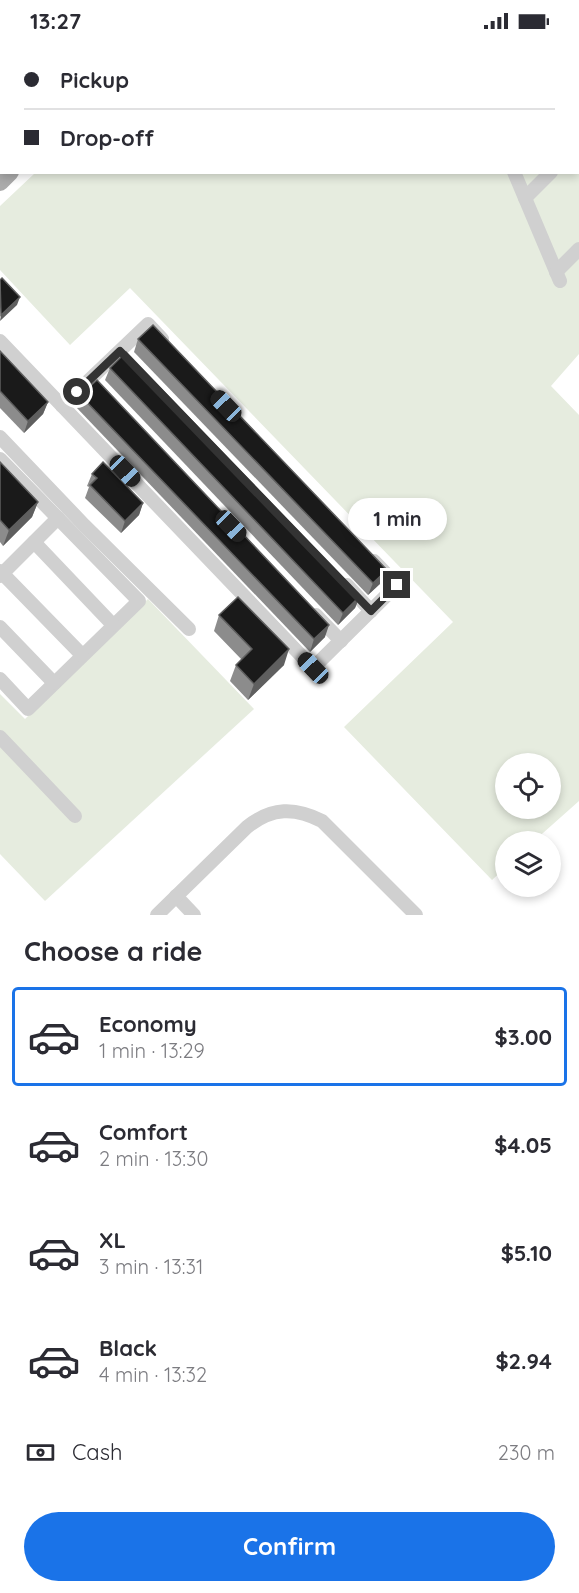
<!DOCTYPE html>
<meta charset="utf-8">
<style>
body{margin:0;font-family:Quicksand,sans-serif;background:#f7f7f7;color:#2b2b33;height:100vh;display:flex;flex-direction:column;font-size:22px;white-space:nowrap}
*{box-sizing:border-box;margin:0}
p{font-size:20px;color:#7c7c81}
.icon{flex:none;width:33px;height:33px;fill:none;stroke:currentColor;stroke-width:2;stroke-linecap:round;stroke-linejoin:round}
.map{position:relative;height:873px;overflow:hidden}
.panel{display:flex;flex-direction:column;background:#fff;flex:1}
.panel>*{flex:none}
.top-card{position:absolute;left:0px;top:0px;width:579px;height:132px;box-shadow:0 3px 9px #0003;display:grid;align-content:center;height:132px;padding:0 24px;background:#fff}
.tools{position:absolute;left:495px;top:711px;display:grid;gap:12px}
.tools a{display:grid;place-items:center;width:66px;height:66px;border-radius:50%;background:#fff;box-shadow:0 3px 9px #0003;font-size:30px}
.end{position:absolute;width:27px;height:27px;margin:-14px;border:8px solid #333;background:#fff;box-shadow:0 0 0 3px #fff}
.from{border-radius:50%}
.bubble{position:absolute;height:42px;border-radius:21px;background:#fff;box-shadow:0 3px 9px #0003;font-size:20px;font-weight:700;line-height:42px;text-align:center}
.car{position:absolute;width:18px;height:36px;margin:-18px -9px;border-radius:8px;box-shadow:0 0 4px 2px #0007;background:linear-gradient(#222 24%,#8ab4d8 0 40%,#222 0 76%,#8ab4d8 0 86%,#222 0)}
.top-card b{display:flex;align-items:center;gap:21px;height:57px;font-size:22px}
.top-card b+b{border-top:2px solid #e1e1e2}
.top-card i{width:15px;height:15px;background:#2b2b33}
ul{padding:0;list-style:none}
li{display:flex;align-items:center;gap:18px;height:99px;margin:0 12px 9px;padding:0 12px;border:3px solid transparent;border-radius:6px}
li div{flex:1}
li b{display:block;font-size:22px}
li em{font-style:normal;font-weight:700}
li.on{border-color:#1a73e8}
li>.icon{width:54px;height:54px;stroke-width:1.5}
h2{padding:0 24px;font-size:27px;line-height:72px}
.pay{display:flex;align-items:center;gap:15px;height:66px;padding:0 24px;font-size:22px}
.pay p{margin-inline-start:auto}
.action{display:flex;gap:12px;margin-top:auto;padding:12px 24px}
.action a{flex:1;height:69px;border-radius:36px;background:#1a73e8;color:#fff;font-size:24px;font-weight:700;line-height:69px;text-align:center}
.status{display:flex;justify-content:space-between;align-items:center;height:42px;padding:0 30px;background:#fff;direction:ltr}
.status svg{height:16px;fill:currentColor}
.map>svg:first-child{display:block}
.green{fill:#e6ecdf;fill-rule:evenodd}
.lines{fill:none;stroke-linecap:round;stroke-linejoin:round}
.minor{stroke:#d0d0d0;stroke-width:14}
.major{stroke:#ababab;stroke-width:18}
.wall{fill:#8c8c8c}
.shaded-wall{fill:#5f5f5f}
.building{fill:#1a1a1a;stroke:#5f5f5f;stroke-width:1.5}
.route{stroke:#333;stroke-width:8}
</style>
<div class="status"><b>13:27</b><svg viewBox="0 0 49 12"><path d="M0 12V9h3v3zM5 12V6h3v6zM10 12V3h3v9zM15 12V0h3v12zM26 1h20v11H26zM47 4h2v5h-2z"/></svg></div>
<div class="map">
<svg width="579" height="873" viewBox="0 0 579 873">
<rect width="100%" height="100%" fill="#fff"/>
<!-- green -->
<g class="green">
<path d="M0,0H64L65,1L2,2V113L0,114Z"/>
<path d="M168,0H401L402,1H166Z"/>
<path d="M468,0H579V312L551,344L579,373V759L534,799L506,800L505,826L492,838L344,685L453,580L130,246L70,303L0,228V164L35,131L578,130V2L466,1ZM506,722H550V766H506Z"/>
<path d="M148,557L254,667L45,859L0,812V652L25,677Z"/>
</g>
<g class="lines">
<!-- minor -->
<g class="minor">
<path d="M93,0L94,2"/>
<path d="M416,0L417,2"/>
<path d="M456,2L457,0"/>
<path d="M570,2L572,0"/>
<path d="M578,105L579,103"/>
<path d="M514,130L560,239"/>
<path d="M525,156L551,130"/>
<path d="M556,230L579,207"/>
<path d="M0,299L313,626L397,543L374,519"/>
<path d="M62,364L148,282L162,297"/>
<path d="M0,395L84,483L189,587"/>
<path d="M0,417L139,559L28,667L0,637"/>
<path d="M34,500L113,583"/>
<path d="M0,529L82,613"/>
<path d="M0,534L58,476"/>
<path d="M347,543L371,569"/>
<path d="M316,573L341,599"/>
<path d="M0,585L54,641"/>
<path d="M0,695L75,774"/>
<path d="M176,854L194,873"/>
<path d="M157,873L247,785C272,765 295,765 322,779L416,873"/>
</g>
<!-- major -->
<g class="major">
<path d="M144,2L146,0"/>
<path d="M0,140L10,130"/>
</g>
</g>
<!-- wall -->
<g class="wall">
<path d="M138,297L382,540L368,553L134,310Z"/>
<path d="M0,309L48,360L43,372L24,391L0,366Z"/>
<path d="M110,326L360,554L355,566L338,583L105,338Z"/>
<path d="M80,353L325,595L310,610L76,365Z"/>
<path d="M0,420L38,460L32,475L3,504L0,500Z"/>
<path d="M92,432L143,461L139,473L121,491L85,456L89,445L87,444Z"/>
<path d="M219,573L284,623L248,658L230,639L236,623L242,618L214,589Z"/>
</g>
<!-- shaded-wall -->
<g class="shaded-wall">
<path d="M20,255L17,263L0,279L1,273Z"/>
<path d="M48,360L43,372L24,391L28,379Z"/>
<path d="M38,460L32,475L3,504L9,488Z"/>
<path d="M143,461L139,473L121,491L125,479Z"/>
<path d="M387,528L382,540L368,553L373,541Z"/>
<path d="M360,554L355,566L338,583L343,571Z"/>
<path d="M329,583L325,595L310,610L314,597Z"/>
<path d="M289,607L284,623L248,658L254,642Z"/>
</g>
<!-- building -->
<g class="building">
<path d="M2,236L20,255L1,273L0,238Z"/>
<path d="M153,283L387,528L373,541L138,297Z"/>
<path d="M0,309L48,360L28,379L0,349Z"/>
<path d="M126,310L360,554L343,571L110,326Z"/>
<path d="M97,338L329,583L314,597L80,353Z"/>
<path d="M0,420L38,460L9,488L0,478Z"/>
<path d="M103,420L143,461L125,479L90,443L97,436L92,432Z"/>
<path d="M238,555L289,607L254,642L236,623L252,607L219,573Z"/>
</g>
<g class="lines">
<!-- route -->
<path class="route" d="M77,350L120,309L371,569L397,543"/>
</g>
</svg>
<div class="tools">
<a><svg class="icon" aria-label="locate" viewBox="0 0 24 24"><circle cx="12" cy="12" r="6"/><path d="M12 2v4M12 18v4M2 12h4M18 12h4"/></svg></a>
<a><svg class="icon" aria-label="layers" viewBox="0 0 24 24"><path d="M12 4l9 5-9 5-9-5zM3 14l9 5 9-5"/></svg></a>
</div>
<i class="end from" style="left:77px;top:350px"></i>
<i class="end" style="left:397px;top:543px"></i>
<div class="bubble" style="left:348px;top:456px;width:99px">1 min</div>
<i class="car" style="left:226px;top:364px;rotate:316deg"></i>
<i class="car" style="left:125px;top:429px;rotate:136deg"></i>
<i class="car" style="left:231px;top:484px;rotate:136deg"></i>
<i class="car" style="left:313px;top:626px;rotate:316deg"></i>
<div class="top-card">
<b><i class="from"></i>Pickup</b>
<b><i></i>Drop-off</b>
</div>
</div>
<section class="panel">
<h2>Choose a ride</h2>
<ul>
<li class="on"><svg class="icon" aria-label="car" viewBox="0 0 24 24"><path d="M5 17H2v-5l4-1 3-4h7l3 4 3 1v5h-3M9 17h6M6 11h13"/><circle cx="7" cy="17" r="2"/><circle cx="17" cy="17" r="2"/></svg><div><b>Economy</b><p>1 min · 13:29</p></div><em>$3.00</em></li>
<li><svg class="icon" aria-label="car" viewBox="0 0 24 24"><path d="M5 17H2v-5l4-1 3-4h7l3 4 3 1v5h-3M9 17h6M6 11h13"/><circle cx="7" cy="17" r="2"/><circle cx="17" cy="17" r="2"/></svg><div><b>Comfort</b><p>2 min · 13:30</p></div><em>$4.05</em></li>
<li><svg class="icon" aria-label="car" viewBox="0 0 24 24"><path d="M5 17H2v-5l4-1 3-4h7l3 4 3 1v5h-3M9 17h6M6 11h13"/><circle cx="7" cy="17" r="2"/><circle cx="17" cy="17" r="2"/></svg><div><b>XL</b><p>3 min · 13:31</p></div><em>$5.10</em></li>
<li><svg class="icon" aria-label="car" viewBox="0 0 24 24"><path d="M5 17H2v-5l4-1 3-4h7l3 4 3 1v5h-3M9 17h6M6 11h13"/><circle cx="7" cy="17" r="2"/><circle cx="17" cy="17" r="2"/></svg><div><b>Black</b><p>4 min · 13:32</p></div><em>$2.94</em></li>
</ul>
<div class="pay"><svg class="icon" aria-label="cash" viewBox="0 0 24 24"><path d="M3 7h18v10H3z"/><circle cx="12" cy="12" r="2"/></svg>Cash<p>230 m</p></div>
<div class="action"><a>Confirm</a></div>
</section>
